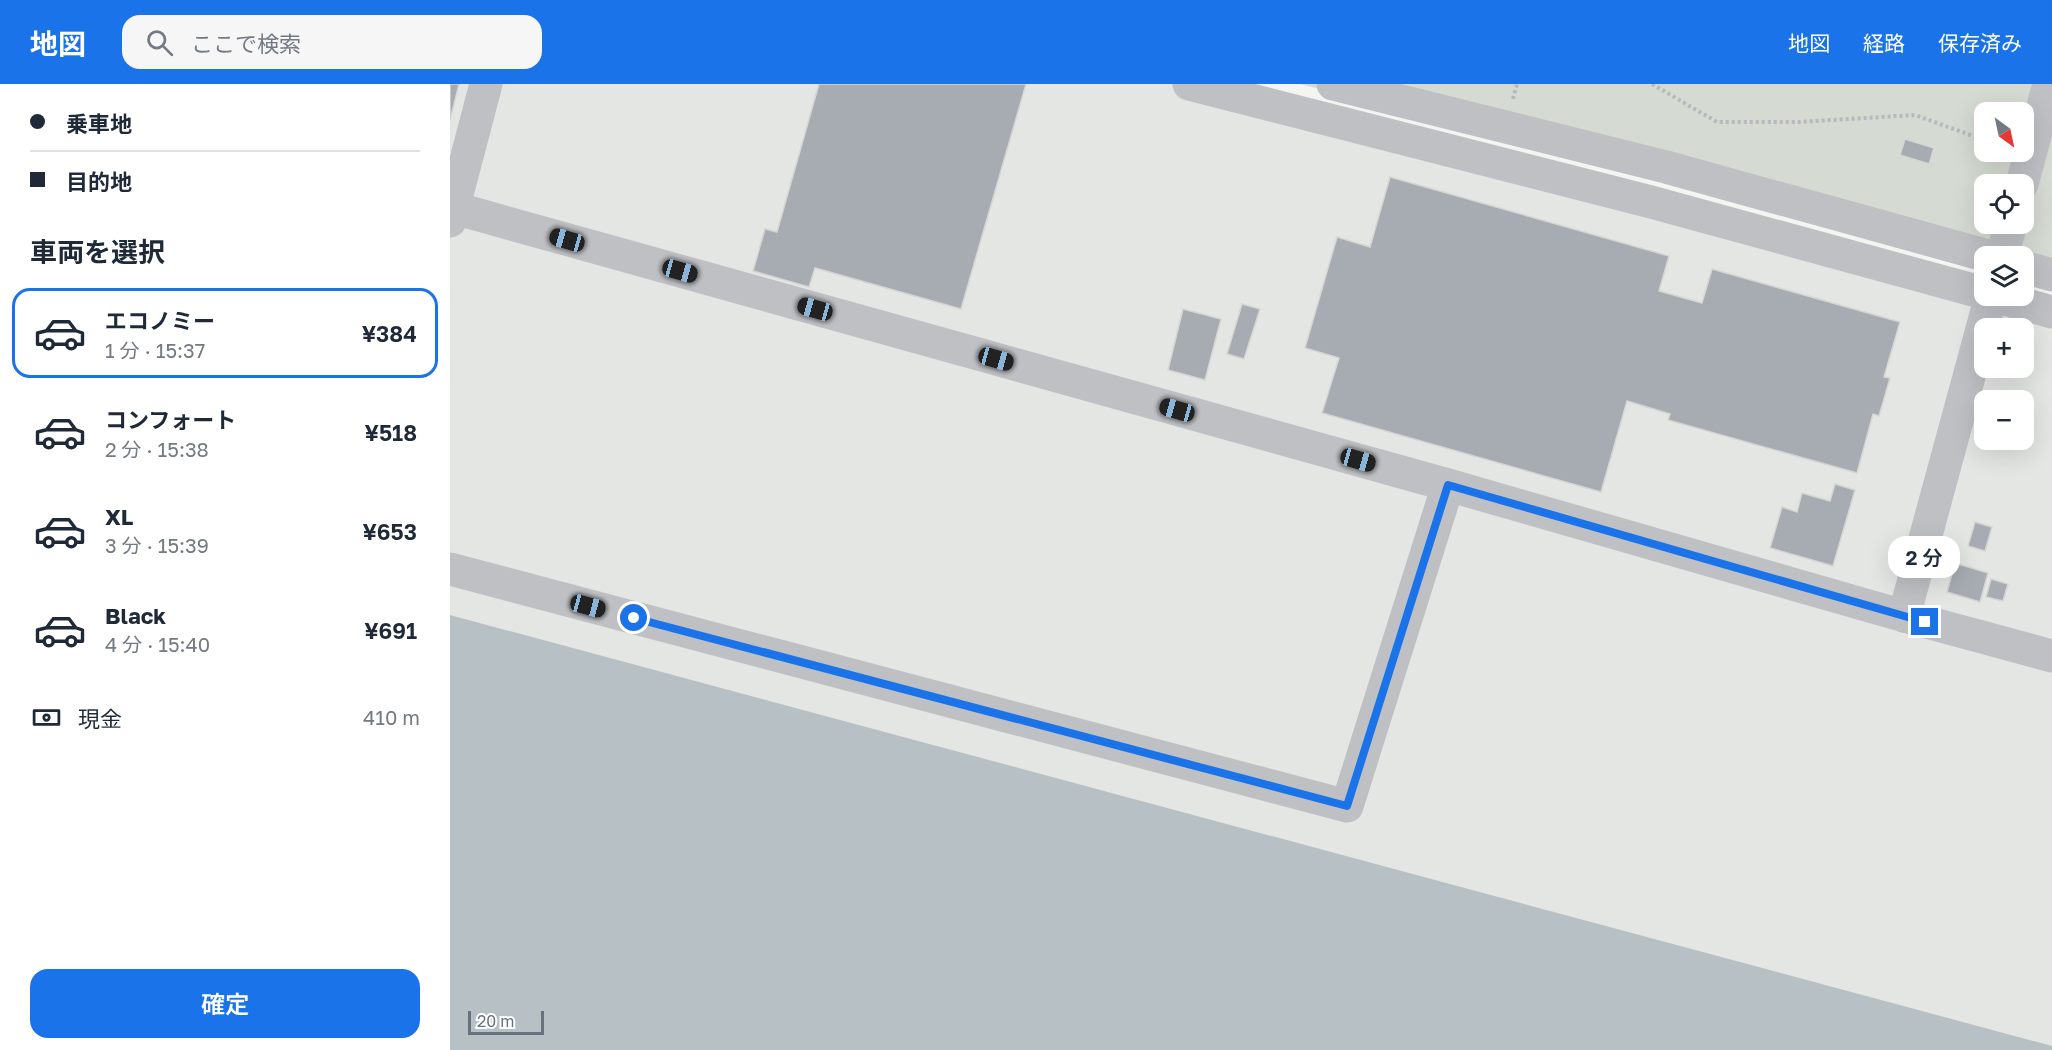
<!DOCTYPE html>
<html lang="ja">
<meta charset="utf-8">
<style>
body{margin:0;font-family:"Golos Text","Noto Sans JP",sans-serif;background:#f6f6f7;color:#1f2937;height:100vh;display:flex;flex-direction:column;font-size:22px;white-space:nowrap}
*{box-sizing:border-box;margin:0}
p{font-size:20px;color:#747a83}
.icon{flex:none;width:33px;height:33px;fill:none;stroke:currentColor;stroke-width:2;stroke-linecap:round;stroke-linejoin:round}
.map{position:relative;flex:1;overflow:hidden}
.sheet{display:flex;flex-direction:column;background:#fff;width:450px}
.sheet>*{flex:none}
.banner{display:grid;align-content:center;height:132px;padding:0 30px;background:#fff}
.needle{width:39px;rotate:147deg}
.controls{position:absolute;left:1524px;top:18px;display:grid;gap:12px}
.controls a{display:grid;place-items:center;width:60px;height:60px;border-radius:12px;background:#fff;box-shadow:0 6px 24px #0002;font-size:30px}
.scale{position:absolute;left:18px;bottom:15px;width:76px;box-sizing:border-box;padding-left:6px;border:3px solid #67727e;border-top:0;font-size:16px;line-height:21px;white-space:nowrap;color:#67727e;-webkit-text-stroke:4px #fff;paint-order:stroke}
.end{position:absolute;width:27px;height:27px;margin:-14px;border:8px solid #1a73e8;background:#fff;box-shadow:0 0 0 3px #fff}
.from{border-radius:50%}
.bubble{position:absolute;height:42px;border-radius:18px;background:#fff;box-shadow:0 6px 24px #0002;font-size:20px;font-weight:600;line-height:42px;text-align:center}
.car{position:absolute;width:18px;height:36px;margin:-18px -9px;border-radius:8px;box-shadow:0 0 4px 2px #0007;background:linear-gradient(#222 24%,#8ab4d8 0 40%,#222 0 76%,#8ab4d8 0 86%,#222 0)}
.banner b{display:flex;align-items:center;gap:21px;height:57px;font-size:22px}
.banner b+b{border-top:2px solid #e0e1e3}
.banner i{width:15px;height:15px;background:#1f2937}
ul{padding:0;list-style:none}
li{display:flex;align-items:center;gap:18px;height:90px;margin:0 12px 9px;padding:0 18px;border:3px solid transparent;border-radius:18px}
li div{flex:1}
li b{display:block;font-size:22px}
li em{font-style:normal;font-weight:600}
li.active{border-color:#1a73e8}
li>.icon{width:54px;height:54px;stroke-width:1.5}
h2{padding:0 30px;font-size:27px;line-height:72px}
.pay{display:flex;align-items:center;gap:15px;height:66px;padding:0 30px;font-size:22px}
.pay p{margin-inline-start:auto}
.primary-button{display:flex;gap:12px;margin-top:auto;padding:12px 30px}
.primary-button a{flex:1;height:69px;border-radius:18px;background:#1a73e8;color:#fff;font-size:24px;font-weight:600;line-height:69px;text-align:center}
header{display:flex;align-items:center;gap:36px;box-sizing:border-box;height:84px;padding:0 30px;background:#1a73e8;color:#fff}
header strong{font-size:28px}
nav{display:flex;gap:33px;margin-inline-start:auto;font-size:21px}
.search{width:420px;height:54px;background:#f6f6f7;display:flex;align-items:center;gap:15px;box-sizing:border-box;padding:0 21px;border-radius:18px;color:#747a83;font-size:22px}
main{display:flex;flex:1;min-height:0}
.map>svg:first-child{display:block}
.built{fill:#e4e6e4;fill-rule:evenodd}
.green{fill:#d5dad3;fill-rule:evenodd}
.water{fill:#b7c0c4}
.building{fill:#a7acb2;stroke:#d5d5d4;stroke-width:1.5}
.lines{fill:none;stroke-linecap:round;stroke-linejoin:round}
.path{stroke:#b7b9bc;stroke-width:4;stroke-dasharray:3 3;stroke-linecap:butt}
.minor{stroke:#bec0c4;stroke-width:33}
.route{stroke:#1a73e8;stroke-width:8}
</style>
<header>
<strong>地図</strong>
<div class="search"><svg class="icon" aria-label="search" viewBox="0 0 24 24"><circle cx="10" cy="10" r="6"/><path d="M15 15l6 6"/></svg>ここで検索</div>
<nav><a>地図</a><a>経路</a><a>保存済み</a></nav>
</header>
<main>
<section class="sheet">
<div class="banner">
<b><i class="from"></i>乗車地</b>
<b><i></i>目的地</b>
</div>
<h2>車両を選択</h2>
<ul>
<li class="active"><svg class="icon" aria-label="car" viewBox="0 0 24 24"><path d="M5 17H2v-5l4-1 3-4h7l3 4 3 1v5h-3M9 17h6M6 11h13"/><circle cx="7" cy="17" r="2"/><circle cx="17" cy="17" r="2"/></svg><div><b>エコノミー</b><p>1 分 · 15:37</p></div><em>¥384</em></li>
<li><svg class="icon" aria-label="car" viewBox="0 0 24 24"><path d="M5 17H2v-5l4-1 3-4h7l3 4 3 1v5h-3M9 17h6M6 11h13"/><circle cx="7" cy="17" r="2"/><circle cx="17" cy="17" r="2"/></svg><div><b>コンフォート</b><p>2 分 · 15:38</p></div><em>¥518</em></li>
<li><svg class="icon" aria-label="car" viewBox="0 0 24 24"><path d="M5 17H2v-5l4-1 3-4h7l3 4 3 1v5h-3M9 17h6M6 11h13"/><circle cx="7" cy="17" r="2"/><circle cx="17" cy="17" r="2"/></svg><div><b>XL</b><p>3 分 · 15:39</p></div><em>¥653</em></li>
<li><svg class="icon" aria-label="car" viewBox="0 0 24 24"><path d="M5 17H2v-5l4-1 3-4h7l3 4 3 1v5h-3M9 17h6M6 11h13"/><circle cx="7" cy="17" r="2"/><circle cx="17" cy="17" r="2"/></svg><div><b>Black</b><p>4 分 · 15:40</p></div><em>¥691</em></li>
</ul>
<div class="pay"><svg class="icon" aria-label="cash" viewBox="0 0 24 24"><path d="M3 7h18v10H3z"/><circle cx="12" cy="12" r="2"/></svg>現金<p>410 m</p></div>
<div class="primary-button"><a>確定</a></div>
</section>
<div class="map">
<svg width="1602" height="966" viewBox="0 0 1602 966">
<rect width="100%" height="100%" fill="#f4f4f1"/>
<!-- built -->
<path class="built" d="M0,0H739L1602,228V966L0,534ZM1534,244H1574V284H1534ZM1534,316H1574V356H1534Z"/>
<!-- green -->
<path class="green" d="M850,0H1602V191L1536,172ZM1534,28H1574V68H1534ZM1534,100H1574V140H1534Z"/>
<!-- water -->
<path class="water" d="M0,531L1602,962V966H0Z"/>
<!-- building -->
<g class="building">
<path d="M0,0H9L0,36Z"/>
<path d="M369,0H576L511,225L365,184L359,203L303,187L315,145L327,148Z"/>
<path d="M1455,55L1484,64L1479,80L1450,71Z"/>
<path d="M940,93L1219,172L1209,207L1252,219L1262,185L1450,238L1434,293L1440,294L1429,332L1423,330L1407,389L1218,336L1220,330L1177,317L1151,408L872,329L889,274L855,264L887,153L920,163Z"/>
<path d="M792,220L810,225L794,275L777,270Z"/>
<path d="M733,225L771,235L755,296L718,286Z"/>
<path d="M1385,400L1405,406L1383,482L1320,464L1332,423L1347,428L1352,409L1380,417Z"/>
<path d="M1525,438L1542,443L1535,467L1518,462Z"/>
<path d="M1505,479L1538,489L1530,518L1497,508Z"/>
<path d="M1541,495L1558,500L1553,517L1536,513Z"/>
</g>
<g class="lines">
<!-- path -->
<g class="path">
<path d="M1202,0L1267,38H1349L1465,31L1534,56"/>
<path d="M1063,15L1067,0"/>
</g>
<!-- minor -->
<g class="minor">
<path d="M739,0L1201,118L1534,209"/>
<path d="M883,0L1216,83L1538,172"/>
<path d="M1572,100L1599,0"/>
<path d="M4,124L998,401L1454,532L1602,572"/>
<path d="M0,137L36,0"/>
<path d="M1552,172L1561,140"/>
<path d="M1574,183L1602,191"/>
<path d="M1544,212L1602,228"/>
<path d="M0,485L897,722L998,401"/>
<path d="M1454,532L1541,212"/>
</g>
</g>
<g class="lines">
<!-- route -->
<path class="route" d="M184,534L897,722L998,401L1475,538"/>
</g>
</svg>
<div class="controls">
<a><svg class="needle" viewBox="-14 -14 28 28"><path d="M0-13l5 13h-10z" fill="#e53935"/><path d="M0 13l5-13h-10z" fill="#747a83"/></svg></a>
<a><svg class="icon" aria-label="locate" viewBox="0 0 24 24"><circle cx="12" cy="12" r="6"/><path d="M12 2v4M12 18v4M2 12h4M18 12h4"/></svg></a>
<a><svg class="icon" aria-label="layers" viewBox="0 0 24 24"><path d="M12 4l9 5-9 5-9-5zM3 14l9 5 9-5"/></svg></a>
<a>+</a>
<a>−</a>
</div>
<div class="scale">20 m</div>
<i class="end from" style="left:184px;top:534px"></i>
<i class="end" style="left:1475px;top:538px"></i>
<div class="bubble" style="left:1438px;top:452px;width:72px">2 分</div>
<i class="car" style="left:117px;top:156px;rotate:286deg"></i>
<i class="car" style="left:230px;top:187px;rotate:106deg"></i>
<i class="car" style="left:365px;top:225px;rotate:286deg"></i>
<i class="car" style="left:546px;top:275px;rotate:106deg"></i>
<i class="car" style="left:727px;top:326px;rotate:286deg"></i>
<i class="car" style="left:908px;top:376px;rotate:106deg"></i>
<i class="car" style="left:138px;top:522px;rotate:105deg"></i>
</div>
</main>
